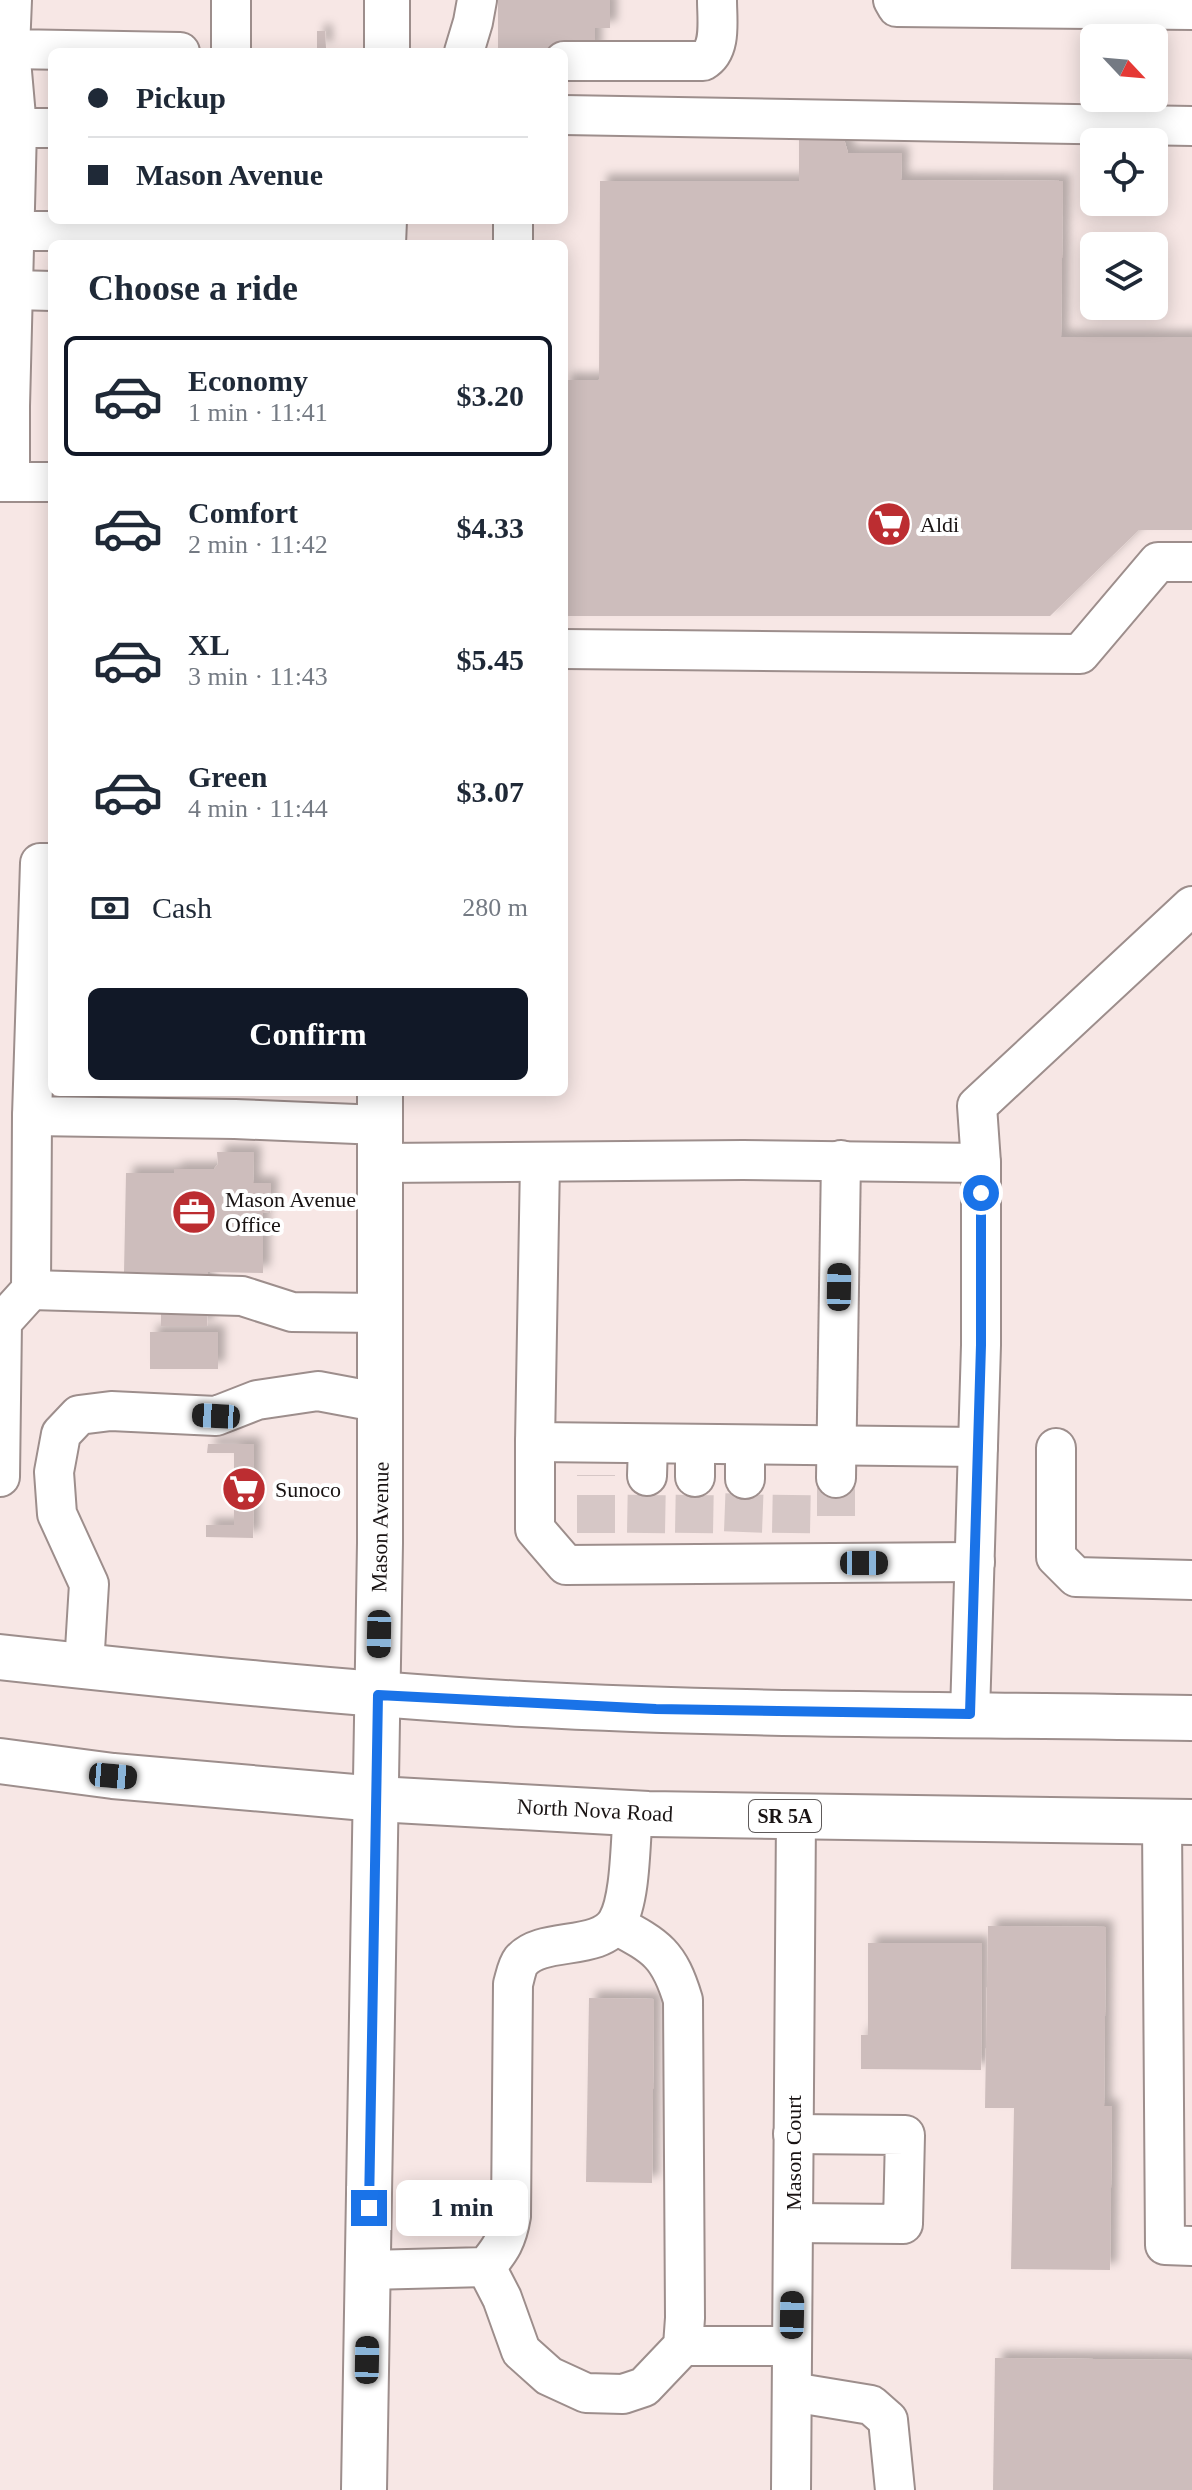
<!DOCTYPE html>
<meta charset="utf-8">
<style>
body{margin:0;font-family:"Times New Roman",serif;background:#f6f6f7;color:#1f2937;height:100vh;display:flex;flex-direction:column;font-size:30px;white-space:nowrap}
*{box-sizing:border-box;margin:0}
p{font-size:26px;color:#747a83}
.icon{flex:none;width:44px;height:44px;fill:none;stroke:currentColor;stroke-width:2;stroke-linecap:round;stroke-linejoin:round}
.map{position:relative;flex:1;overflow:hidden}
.panel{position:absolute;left:48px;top:240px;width:520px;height:856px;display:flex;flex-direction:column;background:#fff;border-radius:12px;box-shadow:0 4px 20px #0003}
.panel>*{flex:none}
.guide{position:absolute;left:48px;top:48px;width:520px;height:176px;border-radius:12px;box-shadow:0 4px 20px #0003;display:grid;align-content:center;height:176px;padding:0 40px;background:#fff}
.needle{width:52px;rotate:116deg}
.tools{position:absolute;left:1080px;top:24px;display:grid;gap:16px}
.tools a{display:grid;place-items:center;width:88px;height:88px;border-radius:12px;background:#fff;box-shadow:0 4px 20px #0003;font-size:40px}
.end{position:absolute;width:36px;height:36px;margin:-18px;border:10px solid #1a73e8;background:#fff;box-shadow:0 0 0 4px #fff}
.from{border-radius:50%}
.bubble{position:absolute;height:56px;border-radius:12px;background:#fff;box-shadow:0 4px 20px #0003;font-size:26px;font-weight:800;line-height:56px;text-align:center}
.car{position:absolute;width:24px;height:48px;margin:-24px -12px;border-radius:10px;box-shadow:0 0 6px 2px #0007;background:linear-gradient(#222 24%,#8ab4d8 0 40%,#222 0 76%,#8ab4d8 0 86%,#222 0)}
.guide b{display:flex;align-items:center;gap:28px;height:76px;font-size:30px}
.guide b+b{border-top:2px solid #e0e1e3}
.guide i{width:20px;height:20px;background:#1f2937}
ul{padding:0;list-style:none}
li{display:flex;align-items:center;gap:24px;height:120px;margin:0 16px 12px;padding:0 24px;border:4px solid transparent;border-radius:12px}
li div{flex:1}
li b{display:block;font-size:30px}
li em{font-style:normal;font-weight:800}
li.on{border-color:#111827}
li>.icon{width:72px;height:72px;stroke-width:1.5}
h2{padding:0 40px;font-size:36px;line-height:96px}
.pay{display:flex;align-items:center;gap:20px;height:88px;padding:0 40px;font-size:30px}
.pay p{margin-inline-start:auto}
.cta{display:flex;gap:16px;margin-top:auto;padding:16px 40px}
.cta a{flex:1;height:92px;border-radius:12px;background:#111827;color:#fff;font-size:32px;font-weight:800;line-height:92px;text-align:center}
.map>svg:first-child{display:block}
.building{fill:#cdbdbc;filter:url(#shadow)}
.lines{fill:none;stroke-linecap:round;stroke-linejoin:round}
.minor-tunnel{stroke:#d6c7c6;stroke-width:38;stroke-dasharray:38 19;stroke-linecap:butt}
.minor-casing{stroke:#9d8e8c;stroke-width:42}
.major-casing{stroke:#9d8e8c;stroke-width:48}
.minor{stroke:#fff;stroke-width:38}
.major{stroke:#fff;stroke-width:44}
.route{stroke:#1a73e8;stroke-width:10}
.labels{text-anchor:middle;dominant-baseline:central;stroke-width:8;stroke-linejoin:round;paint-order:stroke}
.shield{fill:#fff;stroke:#5e5a5a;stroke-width:2}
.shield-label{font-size:20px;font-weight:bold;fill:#191313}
.poi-label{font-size:22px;fill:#191313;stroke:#fff;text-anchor:start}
.street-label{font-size:22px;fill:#191313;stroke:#fff}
</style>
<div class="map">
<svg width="1192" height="2490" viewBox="0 0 1192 2490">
<defs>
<filter id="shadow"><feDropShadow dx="7" dy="-7" stdDeviation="4" flood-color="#0004"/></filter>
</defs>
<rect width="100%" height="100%" fill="#f7e7e5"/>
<!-- building -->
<g class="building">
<path d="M498,0H610V28H595V55L564,52H498Z"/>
<path d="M317,31H325L326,48H317Z"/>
<path d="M799,139H844L848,153H902L901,180L1063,181L1061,337H1192V530H1139L1050,616H564V380H599L600,181H799Z"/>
<path d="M217,1152H254L253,1183H271L270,1213L263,1212V1273L208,1272L207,1326H161V1273L124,1272L126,1173H174V1169H214L218,1164Z"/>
<rect x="150" y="1332" width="68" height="37"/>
<path d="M208,1444H254L253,1538L206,1537V1525H234V1453H207Z"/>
<path d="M988,1926L1106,1927L1104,2106H1112L1110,2270L1011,2269L1014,2108H985Z"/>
<path d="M868,1943H982L981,2070L861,2069V2035H868Z"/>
<path d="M589,1998L654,1999L652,2183L586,2182Z"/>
<path d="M995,2358L1192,2360V2490H993Z"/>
</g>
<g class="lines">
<!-- minor-tunnel -->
<g class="minor-tunnel">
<path d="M836,1478V1532"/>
<path d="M743,1532L745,1479"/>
<path d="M596,1533V1475"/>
<path d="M646,1533L647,1476"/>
<path d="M694,1533L695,1477"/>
<path d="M791,1533L792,1478"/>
</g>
<!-- minor casing -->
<g class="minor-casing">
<g id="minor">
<path d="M12,0L10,49L180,52"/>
<path d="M893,0L897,7L1192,10"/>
<path d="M0,48L10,49L17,128L10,406"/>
<path d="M231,52V0"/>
<path d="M464,52L473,22L477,0"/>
<path d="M564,61H703C722,50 717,21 717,0"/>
<path d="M564,115L1192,126"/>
<path d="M17,128H52"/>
<path d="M15,231H383"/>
<path d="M513,244V220"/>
<path d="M14,290L52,291"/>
<path d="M0,406H10V482"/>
<path d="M0,482H52"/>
<path d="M564,649L1080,654L1158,562H1192"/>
<path d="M52,863H40L32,1116L235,1119L380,1125"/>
<path d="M540,1162L535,1442L978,1447"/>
<path d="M380,1163L743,1160L981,1163L977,1106L1192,906"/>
<path d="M31,1290L242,1296L292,1312L381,1313"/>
<path d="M535,1442V1529L566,1565L975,1562"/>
<path d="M1056,1448V1557L1076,1577L1192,1580"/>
<path d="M647,1476L648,1444"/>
<path d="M0,1477L2,1322L31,1290L32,1116"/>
<path d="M695,1477V1445"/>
<path d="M836,1478L841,1160"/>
<path d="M745,1479V1445"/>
<path d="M84,1666L89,1584L57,1514L54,1472L61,1434L79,1415L111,1411L216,1416L257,1400L318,1391L382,1403"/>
<path d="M970,1714L981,1345V1163"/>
<path d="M1162,1822L1165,2245L1192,2246"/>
<path d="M793,2223L903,2224L905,2135L793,2134"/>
<path d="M486,2267L502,2298L521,2351L549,2376L586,2393L623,2394L644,2387L683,2346L685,2318L683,2000C669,1954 657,1947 616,1925"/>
<path d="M368,2270L486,2267C501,2249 507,2240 511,2216L513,1984C515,1977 517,1966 521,1961C542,1936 599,1952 617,1922C631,1898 630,1842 633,1813"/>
<path d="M683,2346H792"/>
<path d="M792,2392L871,2405L888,2420L895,2490"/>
<path d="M791,2490L796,1817"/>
</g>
</g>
<!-- major casing -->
<g class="major-casing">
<g id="major">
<path d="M387,52V0"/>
<path d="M383,244L384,220"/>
<path d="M0,1657C174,1676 348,1694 523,1704C745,1716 969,1714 1192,1718"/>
<path d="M0,1761L113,1776L377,1799L648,1814L1192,1822"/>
<path d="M364,2490L380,1543V1092"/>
</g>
</g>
<!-- minor -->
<use href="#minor" class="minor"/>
<!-- major -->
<use href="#major" class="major"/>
</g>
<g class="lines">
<!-- route -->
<path class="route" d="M369,2208L378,1695L656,1709L970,1714L981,1345V1193"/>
</g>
<!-- icons -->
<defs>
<g id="supermarket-disc" transform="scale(2.3)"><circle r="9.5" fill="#bc2d31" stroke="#fff"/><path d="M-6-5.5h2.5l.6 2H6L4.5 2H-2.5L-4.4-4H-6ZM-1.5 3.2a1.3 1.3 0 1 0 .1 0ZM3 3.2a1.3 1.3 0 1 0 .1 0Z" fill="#fff"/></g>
<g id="office-disc" transform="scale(2.3)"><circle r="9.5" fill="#bc2d31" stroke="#fff"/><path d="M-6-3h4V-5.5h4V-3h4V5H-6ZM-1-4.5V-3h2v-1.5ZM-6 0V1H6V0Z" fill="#fff"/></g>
</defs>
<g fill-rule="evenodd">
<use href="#supermarket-disc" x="889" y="524"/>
<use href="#office-disc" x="194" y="1212"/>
<use href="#supermarket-disc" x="244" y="1489"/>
</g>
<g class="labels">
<!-- shield labels -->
<rect class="shield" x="749" y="1800" width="72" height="32" rx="6"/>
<g class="shield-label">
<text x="785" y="1816">SR 5A</text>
</g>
<!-- poi labels -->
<g class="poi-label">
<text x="920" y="524">Aldi</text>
<text x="225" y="1199">Mason Avenue<tspan x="225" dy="25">Office</tspan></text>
<text x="275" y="1489">Sunoco</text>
</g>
<!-- street labels -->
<g class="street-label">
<text transform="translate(380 1527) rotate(-89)">Mason Avenue</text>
<text transform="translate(595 1810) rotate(3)">North Nova Road</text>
<text transform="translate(793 2153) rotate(-90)">Mason Court</text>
</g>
</g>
</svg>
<div class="tools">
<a><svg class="needle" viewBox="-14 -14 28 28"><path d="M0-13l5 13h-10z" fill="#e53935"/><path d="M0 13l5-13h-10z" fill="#747a83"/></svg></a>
<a><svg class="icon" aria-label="locate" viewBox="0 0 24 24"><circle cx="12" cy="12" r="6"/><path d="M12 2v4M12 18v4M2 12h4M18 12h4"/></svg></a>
<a><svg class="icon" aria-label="layers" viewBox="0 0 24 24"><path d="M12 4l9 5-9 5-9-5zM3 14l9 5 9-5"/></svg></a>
</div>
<i class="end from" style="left:981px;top:1193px"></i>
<i class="end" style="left:369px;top:2208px"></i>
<div class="bubble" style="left:396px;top:2180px;width:132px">1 min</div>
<i class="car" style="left:839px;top:1287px;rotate:1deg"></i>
<i class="car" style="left:216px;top:1416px;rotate:273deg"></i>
<i class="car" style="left:864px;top:1563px;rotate:90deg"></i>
<i class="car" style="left:379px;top:1634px;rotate:181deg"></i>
<i class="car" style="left:113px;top:1776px;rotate:95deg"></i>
<i class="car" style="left:792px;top:2315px;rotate:1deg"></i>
<i class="car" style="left:367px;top:2360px;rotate:1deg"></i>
<div class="guide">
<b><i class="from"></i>Pickup</b>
<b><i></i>Mason Avenue</b>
</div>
<section class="panel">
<h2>Choose a ride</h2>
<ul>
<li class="on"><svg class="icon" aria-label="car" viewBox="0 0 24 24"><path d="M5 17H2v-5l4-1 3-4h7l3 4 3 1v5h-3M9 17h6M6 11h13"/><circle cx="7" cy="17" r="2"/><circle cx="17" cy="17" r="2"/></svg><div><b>Economy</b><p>1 min · 11:41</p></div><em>$3.20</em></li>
<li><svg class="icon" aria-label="car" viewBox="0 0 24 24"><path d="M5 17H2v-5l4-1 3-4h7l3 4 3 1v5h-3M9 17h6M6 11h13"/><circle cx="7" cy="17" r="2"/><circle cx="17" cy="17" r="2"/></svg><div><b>Comfort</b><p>2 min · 11:42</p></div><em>$4.33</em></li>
<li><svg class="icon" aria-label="car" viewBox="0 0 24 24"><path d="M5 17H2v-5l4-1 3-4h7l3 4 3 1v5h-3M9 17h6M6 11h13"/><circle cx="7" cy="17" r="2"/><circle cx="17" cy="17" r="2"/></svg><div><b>XL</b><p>3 min · 11:43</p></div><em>$5.45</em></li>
<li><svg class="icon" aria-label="car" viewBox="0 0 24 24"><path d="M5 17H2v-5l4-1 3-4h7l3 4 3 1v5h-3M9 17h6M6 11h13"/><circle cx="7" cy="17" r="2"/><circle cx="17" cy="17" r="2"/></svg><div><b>Green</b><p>4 min · 11:44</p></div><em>$3.07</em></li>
</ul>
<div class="pay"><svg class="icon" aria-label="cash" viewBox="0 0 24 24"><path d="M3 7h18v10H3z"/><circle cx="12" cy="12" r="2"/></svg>Cash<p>280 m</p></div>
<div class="cta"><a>Confirm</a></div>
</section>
</div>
